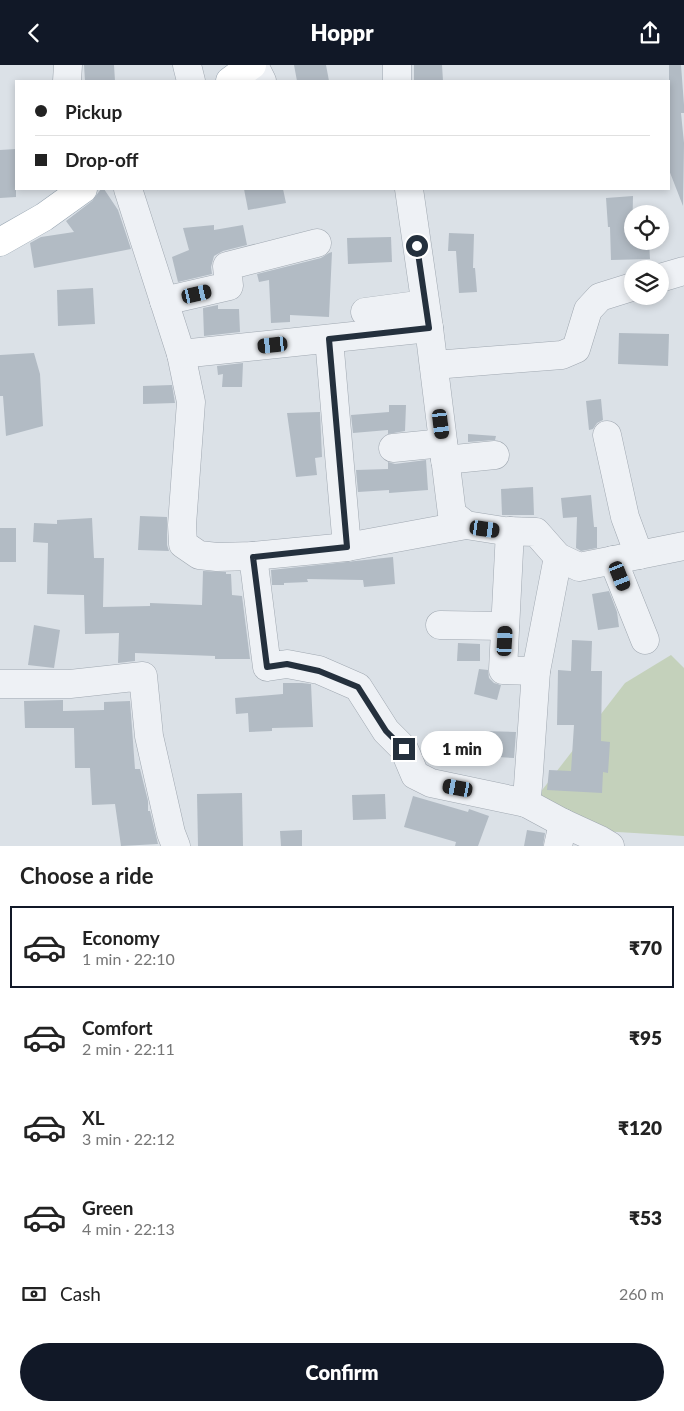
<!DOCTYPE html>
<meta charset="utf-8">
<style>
body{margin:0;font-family:Lato,sans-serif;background:#f2f2f2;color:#222;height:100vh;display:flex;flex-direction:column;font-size:19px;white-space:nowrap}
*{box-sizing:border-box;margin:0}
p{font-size:16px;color:#767676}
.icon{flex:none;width:28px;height:28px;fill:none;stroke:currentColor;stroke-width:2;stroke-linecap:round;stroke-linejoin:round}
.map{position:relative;height:781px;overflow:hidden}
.panel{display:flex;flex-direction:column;background:#fff;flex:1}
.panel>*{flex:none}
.guide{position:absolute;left:15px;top:15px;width:655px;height:110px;border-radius:0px;box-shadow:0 2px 8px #0003;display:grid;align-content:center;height:110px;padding:0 20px;background:#fff}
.buttons{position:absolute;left:624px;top:140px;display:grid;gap:10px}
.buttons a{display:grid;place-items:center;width:45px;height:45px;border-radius:50%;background:#fff;box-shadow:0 2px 8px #0003;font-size:25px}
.end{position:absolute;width:22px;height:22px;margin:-11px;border:6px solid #24303d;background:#fff;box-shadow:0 0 0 2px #fff}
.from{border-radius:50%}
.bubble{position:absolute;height:35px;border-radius:18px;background:#fff;box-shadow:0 2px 8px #0003;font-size:16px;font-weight:800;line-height:35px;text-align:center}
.car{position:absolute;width:15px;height:30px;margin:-15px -8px;border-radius:6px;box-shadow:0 0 4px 1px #0007;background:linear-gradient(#222 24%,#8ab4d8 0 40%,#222 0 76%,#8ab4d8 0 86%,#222 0)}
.guide b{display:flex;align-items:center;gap:18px;height:48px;font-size:19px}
.guide b+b{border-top:1px solid #e0e0e0}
.guide i{width:12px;height:12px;background:#222}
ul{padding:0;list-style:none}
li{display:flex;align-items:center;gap:15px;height:82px;margin:0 10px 8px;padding:0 10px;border:2px solid transparent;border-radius:0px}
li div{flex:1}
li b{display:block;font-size:19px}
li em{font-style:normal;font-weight:800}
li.current{border-color:#111827}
li>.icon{width:45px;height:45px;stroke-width:1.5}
h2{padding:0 20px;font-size:22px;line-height:60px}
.pay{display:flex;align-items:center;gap:12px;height:55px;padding:0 20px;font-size:19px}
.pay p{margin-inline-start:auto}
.button{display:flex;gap:10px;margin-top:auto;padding:10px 20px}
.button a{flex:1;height:58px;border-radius:30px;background:#111827;color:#fff;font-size:20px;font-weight:800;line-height:58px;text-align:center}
header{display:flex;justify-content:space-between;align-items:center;height:65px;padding:0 20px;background:#111827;color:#fff;font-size:22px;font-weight:800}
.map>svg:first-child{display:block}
.green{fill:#c4d1bb}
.building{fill:#b2bbc4}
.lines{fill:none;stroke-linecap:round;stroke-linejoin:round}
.minor-casing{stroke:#a0a8b1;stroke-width:29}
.major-casing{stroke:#9aa7b3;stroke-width:29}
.minor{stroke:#eef1f5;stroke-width:28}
.major{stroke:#fff;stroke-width:28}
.route{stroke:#24303d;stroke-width:6}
</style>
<header><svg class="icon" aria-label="back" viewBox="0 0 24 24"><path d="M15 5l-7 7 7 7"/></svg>Hoppr<svg class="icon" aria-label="share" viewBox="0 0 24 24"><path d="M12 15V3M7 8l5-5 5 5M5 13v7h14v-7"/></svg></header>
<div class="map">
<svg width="684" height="781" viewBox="0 0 684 781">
<rect width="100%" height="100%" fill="#dbe1e7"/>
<!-- green -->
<path class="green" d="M671,590L684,603V771L601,766L536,733L625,618Z"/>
<!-- building -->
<g class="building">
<path d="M84,0H114L115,16H85Z"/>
<path d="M294,0H326L329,16H297Z"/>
<path d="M414,0H442L443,16H414Z"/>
<path d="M669,0H681L684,40V48H681L684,78L683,141L669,105Z"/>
<path d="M16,84V132L0,133V85Z"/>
<path d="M101,124H104L118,145L131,184L34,203L30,178L41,172L74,167L66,156L92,136Z"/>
<path d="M244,124H283L286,138L248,145Z"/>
<path d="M633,131L632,176H649L650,194L611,195L610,162H608L606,133Z"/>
<path d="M214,160V165L243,160L247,180L223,186L214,191L211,202L212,209L178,217L172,192L189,185L183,163Z"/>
<path d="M449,168L474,169L473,203H475L477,227L459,228L456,186H448Z"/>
<path d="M391,172L392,197L348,199L347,173Z"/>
<path d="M332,187L329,252L290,250V257L271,258L269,215L259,217L257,209L321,193L329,188Z"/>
<path d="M93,223L95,259L58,261L57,225Z"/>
<path d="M218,240V244H239L240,267L204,271L203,243Z"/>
<path d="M619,268L669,269L668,301L618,299Z"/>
<path d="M34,288L40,309L43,361L6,371L3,331H0V290Z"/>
<path d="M243,298L242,322H222L223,309L218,310L217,301Z"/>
<path d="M172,320L175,338L143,339V321Z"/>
<path d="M601,334L603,355L597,358L593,364L589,365L586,336Z"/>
<path d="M389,340H406L405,366L388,369V365L353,368L351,350L389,347Z"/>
<path d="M320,347L322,392L315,393L317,410L296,412L287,348Z"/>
<path d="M468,369L496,371L495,375L468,377Z"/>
<path d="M426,395L428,425L389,428V425L358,427L356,405L388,404V397L395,399Z"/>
<path d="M533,422L534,450H502L501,424Z"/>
<path d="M591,430L594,462H597V483L581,486L576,483L577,452L563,453L561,433Z"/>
<path d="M140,451L167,452V480L169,486L138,485Z"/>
<path d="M92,453L94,493H104L103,542L150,541V538L202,540L203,506L226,507V509H231L232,530L242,531L250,594H215V591L135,588V596L118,598L119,568L85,569L84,530L47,529L48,478L33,477L34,458L57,459V455Z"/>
<rect x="0" y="463" width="16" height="34"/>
<path d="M393,492L395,519L364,522L363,515L307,514L308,517L284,518V520H272L271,505Z"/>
<path d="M609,526L617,547L619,562L598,565L592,529Z"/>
<path d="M34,560L60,565L54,603L28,600Z"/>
<path d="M572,575L592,576L591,606H602L601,676L610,677L608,708L603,707L602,728L547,725L549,705L571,706L574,660H557L558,605L571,606Z"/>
<path d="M458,578L480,579V596H457Z"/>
<path d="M479,604L488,605L489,613L494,618L501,620L497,635L474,629Z"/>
<path d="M283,618H302L311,619L313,662L272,663V666L249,667L248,648L236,649L235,633L283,629Z"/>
<path d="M63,635V646L104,645V637L130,636L135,704H140L148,736V746H150L158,779L121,781L115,739L92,740L90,703H75L74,663H25L24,636Z"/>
<path d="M482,666L516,667L514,693L481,691Z"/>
<path d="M242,728L243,781H198L197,729Z"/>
<path d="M385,729L386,754L353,755L352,730Z"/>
<path d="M413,731L468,747L469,744L489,751L478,781H455L456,777L404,762Z"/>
<path d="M302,765V781H281L280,766Z"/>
<path d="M527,765L545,768L543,781H524Z"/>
</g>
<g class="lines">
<!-- minor casing -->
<g class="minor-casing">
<g id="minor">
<path d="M187,0L191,16"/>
<path d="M254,0L262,16"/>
<path d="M67,16L68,0"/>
<path d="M397,16V0"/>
<path d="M128,124L181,289L191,337L182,460L183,479L199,490L217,492L253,491L347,482L466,460"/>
<path d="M409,124L429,263L452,449L466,460L504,466L536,467L558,492L579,502L684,481"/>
<path d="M660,213L684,206"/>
<path d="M164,236L229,221L227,201L317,178"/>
<path d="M365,247L425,239"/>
<path d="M329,274L347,482"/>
<path d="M181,289L429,263"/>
<path d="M434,300L562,290L576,284L588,245L600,232L632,222"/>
<path d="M607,370L625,452L639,490"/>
<path d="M393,383L443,378"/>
<path d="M445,395L495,390"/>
<path d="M510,466L503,605L536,606"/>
<path d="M253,491L267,602L287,599L319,605L358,622L386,666L404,684L415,710L431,718L526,738L563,758L600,775L610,781"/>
<path d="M613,495L645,575"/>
<path d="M440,560L505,561"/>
<path d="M0,619H70L143,611L149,671L171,768L176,781"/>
<path d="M526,738L528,721L536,606L558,492"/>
<path d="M558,781L563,758"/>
</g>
</g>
<!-- major casing -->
<g class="major-casing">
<g id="major">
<path d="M230,16L252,0"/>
<path d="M0,177L44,152L83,124"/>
</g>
</g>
<!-- minor -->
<use href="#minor" class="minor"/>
<!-- major -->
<use href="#major" class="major"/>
</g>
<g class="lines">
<!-- route -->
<path class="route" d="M404,684L386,666L358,622L319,606L287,599L267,602L253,492L347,482L329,274L429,263L417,181"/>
</g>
</svg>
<div class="buttons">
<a><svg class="icon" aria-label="locate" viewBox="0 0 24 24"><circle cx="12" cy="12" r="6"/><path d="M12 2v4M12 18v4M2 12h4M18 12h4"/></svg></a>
<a><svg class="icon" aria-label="layers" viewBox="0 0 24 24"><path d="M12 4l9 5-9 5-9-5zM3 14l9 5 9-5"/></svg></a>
</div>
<i class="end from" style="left:417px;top:181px"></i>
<i class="end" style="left:404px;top:684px"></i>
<div class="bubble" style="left:421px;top:666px;width:82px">1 min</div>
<i class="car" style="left:197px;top:229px;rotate:77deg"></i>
<i class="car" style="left:273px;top:280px;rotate:264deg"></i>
<i class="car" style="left:441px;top:359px;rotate:173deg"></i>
<i class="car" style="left:485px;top:464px;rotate:98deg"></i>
<i class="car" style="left:620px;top:511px;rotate:158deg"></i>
<i class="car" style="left:505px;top:576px;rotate:3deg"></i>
<i class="car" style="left:458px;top:723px;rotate:280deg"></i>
<div class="guide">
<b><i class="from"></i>Pickup</b>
<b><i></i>Drop-off</b>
</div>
</div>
<section class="panel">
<h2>Choose a ride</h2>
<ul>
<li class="current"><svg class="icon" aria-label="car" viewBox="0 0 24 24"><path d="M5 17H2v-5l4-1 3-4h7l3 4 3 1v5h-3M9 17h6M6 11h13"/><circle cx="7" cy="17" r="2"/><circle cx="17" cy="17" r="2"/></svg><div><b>Economy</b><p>1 min · 22:10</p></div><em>₹70</em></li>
<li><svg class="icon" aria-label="car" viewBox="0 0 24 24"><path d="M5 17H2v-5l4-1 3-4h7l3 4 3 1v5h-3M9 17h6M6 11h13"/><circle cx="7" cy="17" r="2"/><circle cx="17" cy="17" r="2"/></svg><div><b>Comfort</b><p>2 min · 22:11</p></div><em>₹95</em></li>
<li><svg class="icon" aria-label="car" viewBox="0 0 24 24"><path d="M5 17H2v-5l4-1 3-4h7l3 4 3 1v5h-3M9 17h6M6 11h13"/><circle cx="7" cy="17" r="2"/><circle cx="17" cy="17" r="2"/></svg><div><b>XL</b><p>3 min · 22:12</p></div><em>₹120</em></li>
<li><svg class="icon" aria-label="car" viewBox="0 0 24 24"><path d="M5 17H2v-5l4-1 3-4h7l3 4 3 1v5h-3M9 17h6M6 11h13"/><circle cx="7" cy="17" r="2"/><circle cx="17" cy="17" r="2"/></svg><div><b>Green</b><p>4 min · 22:13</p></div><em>₹53</em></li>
</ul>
<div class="pay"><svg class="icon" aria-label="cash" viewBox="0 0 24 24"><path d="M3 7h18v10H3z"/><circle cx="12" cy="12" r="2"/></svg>Cash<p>260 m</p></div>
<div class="button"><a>Confirm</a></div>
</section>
